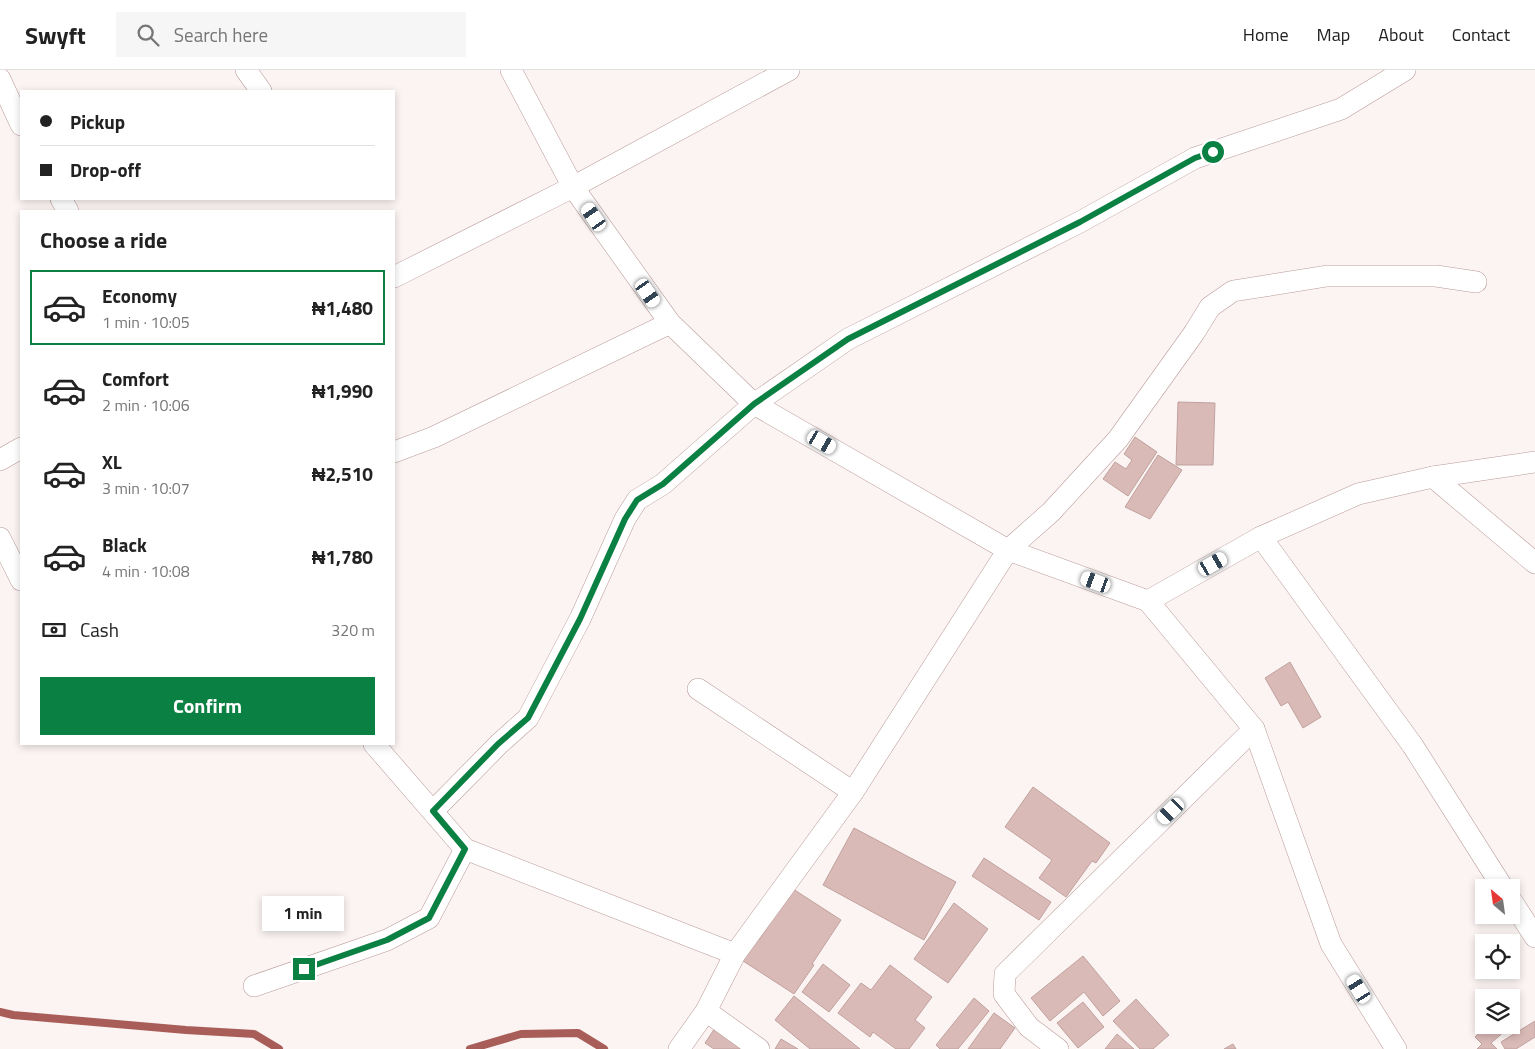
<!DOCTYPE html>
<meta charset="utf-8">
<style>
body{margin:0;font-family:"Titillium Web",sans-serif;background:#f6f6f6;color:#222;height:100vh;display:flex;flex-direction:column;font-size:19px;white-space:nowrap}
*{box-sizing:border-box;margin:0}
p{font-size:16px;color:#767676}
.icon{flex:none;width:28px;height:28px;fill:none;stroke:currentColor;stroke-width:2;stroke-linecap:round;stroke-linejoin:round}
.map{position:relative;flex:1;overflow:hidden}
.drawer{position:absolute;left:20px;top:140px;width:375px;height:535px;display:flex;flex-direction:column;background:#fff;border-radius:0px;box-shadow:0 2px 8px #0003}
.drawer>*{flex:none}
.banner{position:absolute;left:20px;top:20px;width:375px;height:110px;border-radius:0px;box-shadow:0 2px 8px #0003;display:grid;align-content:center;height:110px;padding:0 20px;background:#fff}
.needle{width:32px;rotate:331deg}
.buttons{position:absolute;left:1475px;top:809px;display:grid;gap:10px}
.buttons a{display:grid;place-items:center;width:45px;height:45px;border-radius:0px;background:#fff;box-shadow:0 2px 8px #0003;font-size:25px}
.end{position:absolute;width:22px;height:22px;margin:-11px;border:6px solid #0b8043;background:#fff;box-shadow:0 0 0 2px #fff}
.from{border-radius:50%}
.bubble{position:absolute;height:35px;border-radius:0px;background:#fff;box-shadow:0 2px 8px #0003;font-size:16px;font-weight:700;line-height:35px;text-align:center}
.car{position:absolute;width:15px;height:30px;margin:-15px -8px;border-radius:6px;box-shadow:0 0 4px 1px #0007;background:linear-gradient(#fff 24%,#345 0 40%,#fff 0 76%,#345 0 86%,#fff 0)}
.banner b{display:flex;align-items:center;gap:18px;height:48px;font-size:19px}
.banner b+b{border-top:1px solid #e0e0e0}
.banner i{width:12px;height:12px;background:#222}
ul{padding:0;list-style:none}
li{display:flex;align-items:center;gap:15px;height:75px;margin:0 10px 8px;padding:0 10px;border:2px solid transparent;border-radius:0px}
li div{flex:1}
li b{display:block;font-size:19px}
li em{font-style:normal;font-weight:700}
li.active{border-color:#0b8043}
li>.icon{width:45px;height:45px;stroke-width:1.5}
h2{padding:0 20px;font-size:22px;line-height:60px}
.pay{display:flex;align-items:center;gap:12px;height:55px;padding:0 20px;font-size:19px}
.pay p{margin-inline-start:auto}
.cta{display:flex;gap:10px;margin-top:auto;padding:10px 20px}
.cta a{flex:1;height:58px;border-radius:0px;background:#0b8043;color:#fff;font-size:20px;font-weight:700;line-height:58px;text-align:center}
header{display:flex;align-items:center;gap:30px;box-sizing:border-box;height:70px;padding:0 25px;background:#fff;border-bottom:1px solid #e0e0e0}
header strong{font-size:24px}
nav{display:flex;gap:28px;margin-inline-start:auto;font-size:18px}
.search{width:350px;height:45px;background:#f6f6f6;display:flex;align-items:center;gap:12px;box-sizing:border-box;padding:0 18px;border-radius:0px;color:#767676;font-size:19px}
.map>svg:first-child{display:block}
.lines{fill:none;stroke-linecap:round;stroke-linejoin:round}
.stream{stroke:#a85d58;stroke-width:8}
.building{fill:#dabab7;stroke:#c0a19e}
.minor-casing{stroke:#ba9b99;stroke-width:22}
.minor{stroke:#fff;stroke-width:21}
.route{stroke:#0b8043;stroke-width:6}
</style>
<header>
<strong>Swyft</strong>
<div class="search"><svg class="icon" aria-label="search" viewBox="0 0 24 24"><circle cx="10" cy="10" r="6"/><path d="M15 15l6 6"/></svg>Search here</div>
<nav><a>Home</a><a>Map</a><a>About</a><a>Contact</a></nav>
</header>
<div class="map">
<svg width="1535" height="979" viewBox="0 0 1535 979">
<rect width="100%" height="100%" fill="#fbf4f3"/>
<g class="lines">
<!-- stream -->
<g class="stream">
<path d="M0,942L13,945L186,960L254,964L279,979"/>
<path d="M470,979L521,964L578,963L604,979"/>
</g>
</g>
<!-- building -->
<g class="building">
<path d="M1178,332L1215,333L1213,395H1176Z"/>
<path d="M1135,367L1157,382L1128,426L1103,409L1115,392L1126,399L1132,390L1124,384Z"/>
<path d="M1158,385L1182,400L1150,449L1125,437Z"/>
<path d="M1290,592L1321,647L1303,658L1288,632L1281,636L1265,608Z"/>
<path d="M1033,717L1110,773L1096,793L1092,791L1066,827L1039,808L1052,790L1005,757Z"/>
<path d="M854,758L956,812L924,870L823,815Z"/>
<path d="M984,788L1051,832L1039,850L972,806Z"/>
<path d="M793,819L841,850L812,894L814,895L794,924L740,889L755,867L759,870Z"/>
<path d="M954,833L988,859L948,913L914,889Z"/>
<path d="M1083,886L1120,931L1103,946L1084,922L1050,951L1031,928Z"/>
<path d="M823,894L850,915L829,942L802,922Z"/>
<path d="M890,895L932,927L915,950L925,958L909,979H896L873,962L870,967L838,943L861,913L871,920Z"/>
<path d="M794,926L860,979H810L775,950Z"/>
<path d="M974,928L989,941L958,979H940L936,975Z"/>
<path d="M1136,929L1169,965L1153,979H1140L1113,951Z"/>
<path d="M1083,932L1104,957L1078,978L1057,953Z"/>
<path d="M994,943L1015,958L1000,979H968Z"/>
<path d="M1535,951V967L1516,979H1505L1501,972Z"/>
<path d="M717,955L754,979H714L705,973Z"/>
<path d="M1488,955H1501L1506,960L1491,973L1497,979H1477L1482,974L1475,967Z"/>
<path d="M1117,964L1134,979H1105Z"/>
<path d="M781,969L798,979H775Z"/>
<path d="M1233,974L1236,979H1224Z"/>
</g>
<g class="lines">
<!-- minor casing -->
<g class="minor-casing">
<g id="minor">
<path d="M246,0L261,21"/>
<path d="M511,0L573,117L789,0"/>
<path d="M0,9L21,55"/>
<path d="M61,129L68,141"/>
<path d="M394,207L573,117L670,253L754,334L1008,480L1148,531L1261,467L1358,424L1433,407L1535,392"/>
<path d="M394,382L434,367L670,253"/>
<path d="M0,390L21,378"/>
<path d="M1433,407L1535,493"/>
<path d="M1261,467L1413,676L1503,818"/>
<path d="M0,468L21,510"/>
<path d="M1148,531L1254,659L1331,874L1396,979"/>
<path d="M698,619L853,722"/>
<path d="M374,674L465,779L735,884"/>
<path d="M433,741L499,674L528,648L580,549L625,449L637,430L663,414L754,334L848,269L1080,152L1195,88L1341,39L1405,0"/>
<path d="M1511,830L1535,867"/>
<path d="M254,916L387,870L429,848L465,779"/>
<path d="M706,941L759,979"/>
<path d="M679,979L706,941L735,884L853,722L1008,480L1051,442L1118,369L1194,263L1210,237L1233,221L1327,206H1436L1476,212"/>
<path d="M1058,979L1029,957L1004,924L1005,904L1254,659"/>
</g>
</g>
<!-- minor -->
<use href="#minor" class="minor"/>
</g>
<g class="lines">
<!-- route -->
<path class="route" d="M304,899L387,870L429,848L465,779L433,741L498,674L528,648L580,549L625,449L637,430L663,414L754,334L848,269L1080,152L1195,88L1213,82"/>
</g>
</svg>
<div class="buttons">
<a><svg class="needle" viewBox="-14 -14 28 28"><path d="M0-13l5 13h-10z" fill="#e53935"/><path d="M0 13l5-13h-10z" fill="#767676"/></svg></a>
<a><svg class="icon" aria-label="locate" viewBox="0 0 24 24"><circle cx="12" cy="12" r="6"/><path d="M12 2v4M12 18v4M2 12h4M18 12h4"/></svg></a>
<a><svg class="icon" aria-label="layers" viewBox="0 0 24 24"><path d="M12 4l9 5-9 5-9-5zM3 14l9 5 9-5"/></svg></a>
</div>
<i class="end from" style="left:1213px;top:82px"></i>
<i class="end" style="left:304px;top:899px"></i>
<div class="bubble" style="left:262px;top:826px;width:82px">1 min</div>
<i class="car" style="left:594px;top:147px;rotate:325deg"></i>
<i class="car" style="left:648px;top:223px;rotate:145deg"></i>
<i class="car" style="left:822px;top:372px;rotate:120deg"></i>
<i class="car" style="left:1213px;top:494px;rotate:60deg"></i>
<i class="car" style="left:1096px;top:512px;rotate:290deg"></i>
<i class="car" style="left:1171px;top:741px;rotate:226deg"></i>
<i class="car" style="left:1359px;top:919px;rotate:328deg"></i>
<div class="banner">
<b><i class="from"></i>Pickup</b>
<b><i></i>Drop-off</b>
</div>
<section class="drawer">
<h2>Choose a ride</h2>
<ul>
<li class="active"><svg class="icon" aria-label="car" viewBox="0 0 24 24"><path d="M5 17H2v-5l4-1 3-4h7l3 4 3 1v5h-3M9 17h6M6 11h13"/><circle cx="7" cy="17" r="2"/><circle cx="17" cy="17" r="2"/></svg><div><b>Economy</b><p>1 min · 10:05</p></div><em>₦1,480</em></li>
<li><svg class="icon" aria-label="car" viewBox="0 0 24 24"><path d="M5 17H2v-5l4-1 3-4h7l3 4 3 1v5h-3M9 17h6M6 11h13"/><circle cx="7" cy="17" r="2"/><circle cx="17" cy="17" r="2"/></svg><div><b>Comfort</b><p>2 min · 10:06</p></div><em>₦1,990</em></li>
<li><svg class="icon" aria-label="car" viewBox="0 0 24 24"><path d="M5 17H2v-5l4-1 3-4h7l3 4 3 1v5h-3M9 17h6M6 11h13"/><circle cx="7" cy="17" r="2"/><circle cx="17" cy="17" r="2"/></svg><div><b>XL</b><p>3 min · 10:07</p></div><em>₦2,510</em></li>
<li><svg class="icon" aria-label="car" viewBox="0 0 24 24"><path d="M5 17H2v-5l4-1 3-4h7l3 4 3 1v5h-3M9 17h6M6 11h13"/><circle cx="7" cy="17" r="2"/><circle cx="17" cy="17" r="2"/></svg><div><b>Black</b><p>4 min · 10:08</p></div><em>₦1,780</em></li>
</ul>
<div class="pay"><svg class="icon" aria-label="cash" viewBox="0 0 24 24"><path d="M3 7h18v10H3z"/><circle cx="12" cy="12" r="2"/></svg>Cash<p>320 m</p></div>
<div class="cta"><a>Confirm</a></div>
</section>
</div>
